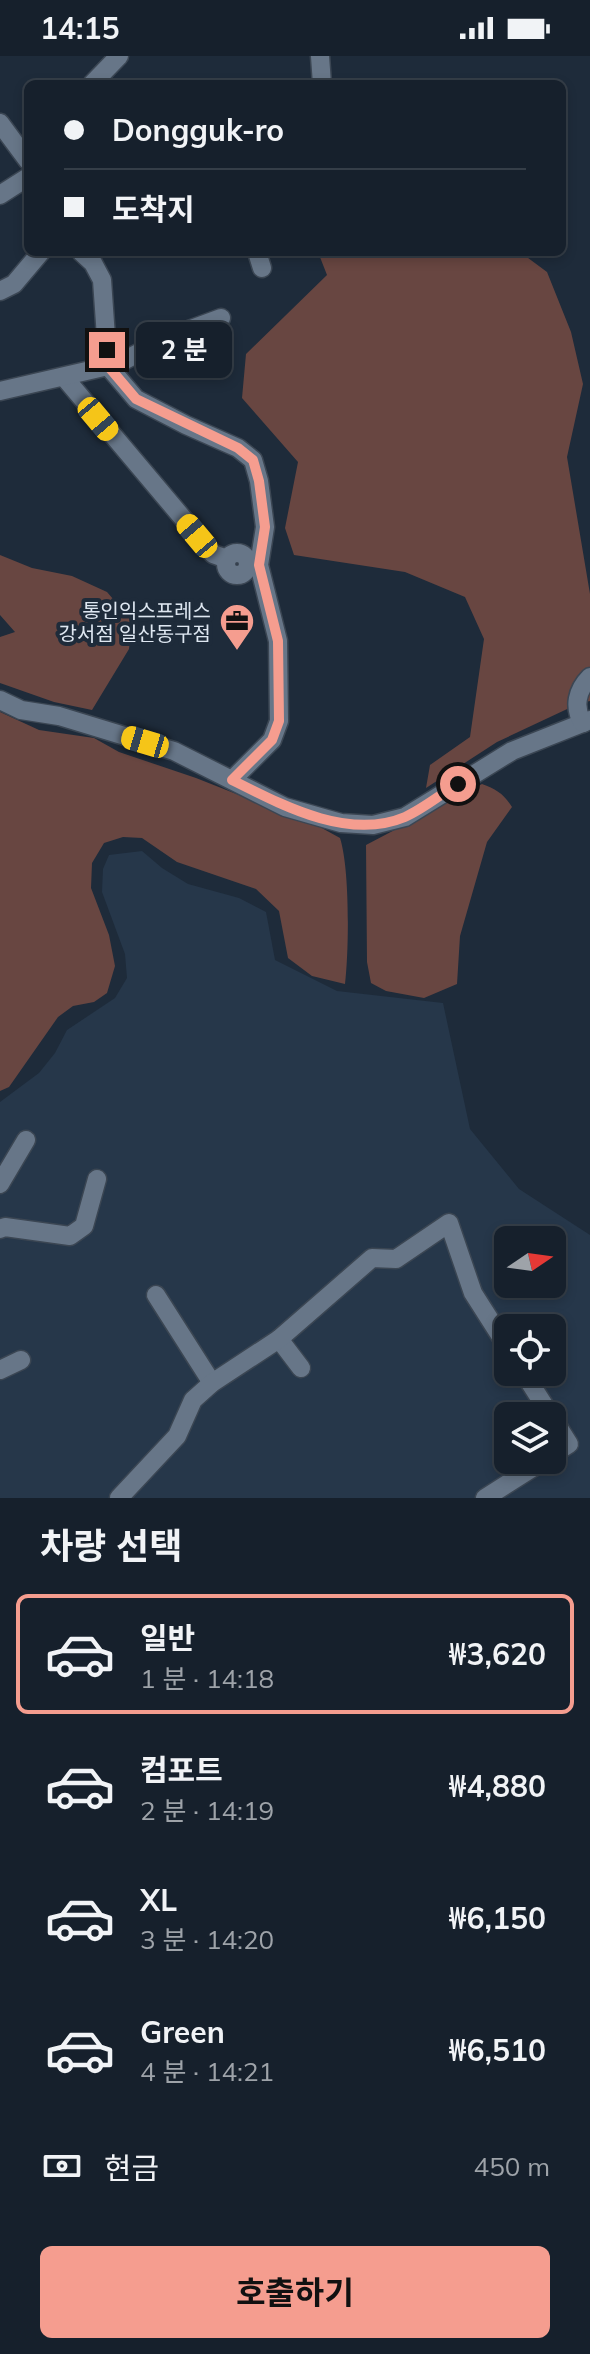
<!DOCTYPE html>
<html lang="ko">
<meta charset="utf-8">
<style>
body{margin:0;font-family:Mulish,"Noto Sans KR",sans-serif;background:#232d38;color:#f1f3f6;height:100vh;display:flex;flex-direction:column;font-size:30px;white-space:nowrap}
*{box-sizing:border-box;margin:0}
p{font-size:26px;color:#9ea3a9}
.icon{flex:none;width:44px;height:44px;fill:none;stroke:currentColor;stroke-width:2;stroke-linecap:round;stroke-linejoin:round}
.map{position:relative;height:1442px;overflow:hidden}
.details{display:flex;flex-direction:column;background:#16202c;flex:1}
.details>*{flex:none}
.hud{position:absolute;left:24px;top:24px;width:542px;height:176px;border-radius:12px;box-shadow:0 4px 12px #0003,0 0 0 2px #353e48;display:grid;align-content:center;height:176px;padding:0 40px;background:#16202c}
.needle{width:52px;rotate:77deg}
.fabs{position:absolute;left:494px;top:1170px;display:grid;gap:16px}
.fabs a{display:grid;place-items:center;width:72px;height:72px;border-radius:12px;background:#16202c;box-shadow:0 4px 12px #0003,0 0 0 2px #353e48;font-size:40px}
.end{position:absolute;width:36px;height:36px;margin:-18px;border:10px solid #f59d8f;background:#111;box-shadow:0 0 0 4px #111}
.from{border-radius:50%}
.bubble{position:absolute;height:56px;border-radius:12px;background:#16202c;box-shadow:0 4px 12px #0003,0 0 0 2px #353e48;font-size:26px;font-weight:700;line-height:56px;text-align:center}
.car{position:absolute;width:24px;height:48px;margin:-24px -12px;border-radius:10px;box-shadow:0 0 6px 2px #0007;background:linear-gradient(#f5c518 24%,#345 0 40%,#f5c518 0 76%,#345 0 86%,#f5c518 0)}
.hud b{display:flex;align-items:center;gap:28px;height:76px;font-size:30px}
.hud b+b{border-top:2px solid #353e48}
.hud i{width:20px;height:20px;background:#f1f3f6}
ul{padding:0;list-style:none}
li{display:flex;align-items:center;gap:24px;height:120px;margin:0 16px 12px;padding:0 24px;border:4px solid transparent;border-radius:12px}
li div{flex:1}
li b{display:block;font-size:30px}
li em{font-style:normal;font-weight:700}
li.on{border-color:#f59d8f}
li>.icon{width:72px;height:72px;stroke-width:1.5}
h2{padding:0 40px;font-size:36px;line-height:96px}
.pay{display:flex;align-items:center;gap:20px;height:88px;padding:0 40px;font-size:30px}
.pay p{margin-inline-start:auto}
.button{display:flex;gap:16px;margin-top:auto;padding:16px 40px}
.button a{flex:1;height:92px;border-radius:12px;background:#f59d8f;color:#111;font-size:32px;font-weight:700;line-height:92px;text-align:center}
.status{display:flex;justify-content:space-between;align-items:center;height:56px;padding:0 40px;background:#16202c;direction:ltr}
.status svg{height:22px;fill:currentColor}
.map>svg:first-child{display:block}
.built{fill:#26374a;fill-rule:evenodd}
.forest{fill:#684641}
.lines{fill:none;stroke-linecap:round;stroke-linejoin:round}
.minor-casing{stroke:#3b4653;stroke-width:21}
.minor{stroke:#677688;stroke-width:18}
.route{stroke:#f59d8f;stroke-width:10}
.labels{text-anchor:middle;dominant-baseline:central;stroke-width:8;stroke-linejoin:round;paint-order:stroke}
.poi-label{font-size:20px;fill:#dee7f1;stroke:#1e2b3a;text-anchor:end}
</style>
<div class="status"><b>14:15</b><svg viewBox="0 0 49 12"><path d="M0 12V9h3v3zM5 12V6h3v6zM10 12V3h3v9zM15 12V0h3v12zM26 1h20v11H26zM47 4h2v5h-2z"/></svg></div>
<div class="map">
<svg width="590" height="1442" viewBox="0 0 590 1442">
<rect width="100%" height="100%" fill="#1e2b3a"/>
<!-- built -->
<path class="built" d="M142,795L162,812L188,828L239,842L266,856L275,904L337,935L443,947L470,1073L519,1133L590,1179V1442H0V1046L39,1017L55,997L67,974L115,942L127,922L125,898L102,836L103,813L109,799ZM508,1184H552V1228H508ZM508,1272H552V1316H508ZM508,1360H552V1404H508Z"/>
<!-- forest -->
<g class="forest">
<path d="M318,196H520L547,216L571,276L583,328L567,401L590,538V645L580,647L497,686L426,732L430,709L470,681L484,583L465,541L405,516L294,499L285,472L298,406L242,342L246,298L327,219Z"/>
<path d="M0,499L32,512L72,520L107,536L132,565L129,593L92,654L54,646L0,627V581L15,576L0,559Z"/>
<path d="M0,656L39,674L94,682L119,696L196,722L320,771L340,782C350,813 349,894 345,928L312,920L288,902L279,855L256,833L177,806L142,782L123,781L104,787L92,807L91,832L109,879L115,910L107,937L94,946L73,950L58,961L9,1031L0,1035Z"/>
<path d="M482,728C496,733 504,738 512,751L487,786L460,880L457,928L424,942L386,935L371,927L367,906L366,789Z"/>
</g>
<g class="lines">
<!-- minor casing -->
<g class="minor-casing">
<g id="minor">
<path d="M320,0L322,28"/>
<path d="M92,28L119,0"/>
<path d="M0,67L28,105"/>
<path d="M0,139L28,121"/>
<path d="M81,196L93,207L102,224L108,310L136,343L186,369L238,392L253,404L259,425L265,471L259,509L278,585L279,665L272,684L232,724"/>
<path d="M257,196L262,212"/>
<path d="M0,235L14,228L41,196"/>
<path d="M64,321L213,498L227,503"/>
<path d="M0,335L108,310L125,304L167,282L221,262"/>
<circle cx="237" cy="508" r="11"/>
<path d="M0,644L21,654L59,660L174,695L285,751L341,767L373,769L405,761L512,695L590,664"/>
<path d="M583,667C573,651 577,634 590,621"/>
<path d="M0,1128L26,1084"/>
<path d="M0,1173L5,1171L70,1180L84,1170L97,1123"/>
<path d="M156,1239L212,1327"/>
<path d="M279,1283L301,1312"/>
<path d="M0,1314L21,1304"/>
<path d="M523,1316L551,1360"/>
<path d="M552,1361L569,1388L552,1399"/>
<path d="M119,1442L177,1380L193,1344L212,1327L279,1283L372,1202L396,1203L449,1167L473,1237L508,1292"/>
<path d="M485,1442L545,1404"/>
</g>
</g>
<!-- minor -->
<use href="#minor" class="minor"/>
</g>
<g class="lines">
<!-- route -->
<path class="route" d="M107,294L108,310L136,343L238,392L253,404L259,425L265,471L259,509L278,585L279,665L272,684L232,724C282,749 348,785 405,761C423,753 441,738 458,728"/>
</g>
<!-- icons -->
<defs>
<g id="office-pin" transform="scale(1.8)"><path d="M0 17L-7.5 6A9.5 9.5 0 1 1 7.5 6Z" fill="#f59d8f" stroke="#1e2b3a"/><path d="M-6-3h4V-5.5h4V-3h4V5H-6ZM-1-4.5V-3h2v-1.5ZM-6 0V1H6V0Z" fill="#111"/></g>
</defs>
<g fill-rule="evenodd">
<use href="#office-pin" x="237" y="565"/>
</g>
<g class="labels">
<!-- poi labels -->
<g class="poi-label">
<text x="211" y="554">통인익스프레스<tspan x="211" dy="23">강서점 일산동구점</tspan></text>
</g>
</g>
</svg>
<div class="fabs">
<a><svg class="needle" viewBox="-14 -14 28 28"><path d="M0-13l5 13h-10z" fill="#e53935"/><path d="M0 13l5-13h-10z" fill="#9ea3a9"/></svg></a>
<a><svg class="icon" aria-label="locate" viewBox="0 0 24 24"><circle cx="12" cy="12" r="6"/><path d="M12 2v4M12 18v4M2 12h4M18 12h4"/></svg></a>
<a><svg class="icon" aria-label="layers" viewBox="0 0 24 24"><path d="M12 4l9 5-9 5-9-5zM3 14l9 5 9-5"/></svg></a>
</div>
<i class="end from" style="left:458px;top:728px"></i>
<i class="end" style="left:107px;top:294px"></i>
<div class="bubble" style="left:136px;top:266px;width:96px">2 분</div>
<i class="car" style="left:98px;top:363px;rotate:140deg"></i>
<i class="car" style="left:197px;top:480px;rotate:320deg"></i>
<i class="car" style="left:145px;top:686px;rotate:287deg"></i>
<div class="hud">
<b><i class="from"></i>Dongguk-ro</b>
<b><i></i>도착지</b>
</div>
</div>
<section class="details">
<h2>차량 선택</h2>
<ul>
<li class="on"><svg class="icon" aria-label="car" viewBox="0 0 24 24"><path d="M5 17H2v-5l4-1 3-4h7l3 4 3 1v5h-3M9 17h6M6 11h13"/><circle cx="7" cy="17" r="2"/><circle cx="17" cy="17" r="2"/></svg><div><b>일반</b><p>1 분 · 14:18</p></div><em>₩3,620</em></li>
<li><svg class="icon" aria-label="car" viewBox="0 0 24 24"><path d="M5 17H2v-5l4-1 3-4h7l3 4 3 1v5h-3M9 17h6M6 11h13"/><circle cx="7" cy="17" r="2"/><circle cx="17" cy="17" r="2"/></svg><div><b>컴포트</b><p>2 분 · 14:19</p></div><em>₩4,880</em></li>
<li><svg class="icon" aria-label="car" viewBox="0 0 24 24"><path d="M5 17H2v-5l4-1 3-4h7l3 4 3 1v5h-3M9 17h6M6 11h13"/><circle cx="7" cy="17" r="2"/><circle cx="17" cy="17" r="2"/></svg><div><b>XL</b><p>3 분 · 14:20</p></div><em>₩6,150</em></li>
<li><svg class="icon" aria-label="car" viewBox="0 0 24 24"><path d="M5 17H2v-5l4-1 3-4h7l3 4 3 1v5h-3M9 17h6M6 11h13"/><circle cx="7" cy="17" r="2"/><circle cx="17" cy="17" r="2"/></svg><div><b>Green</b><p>4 분 · 14:21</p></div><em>₩6,510</em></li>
</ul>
<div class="pay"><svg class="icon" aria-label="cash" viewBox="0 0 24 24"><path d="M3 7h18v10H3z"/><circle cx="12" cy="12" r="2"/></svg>현금<p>450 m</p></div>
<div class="button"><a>호출하기</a></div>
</section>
